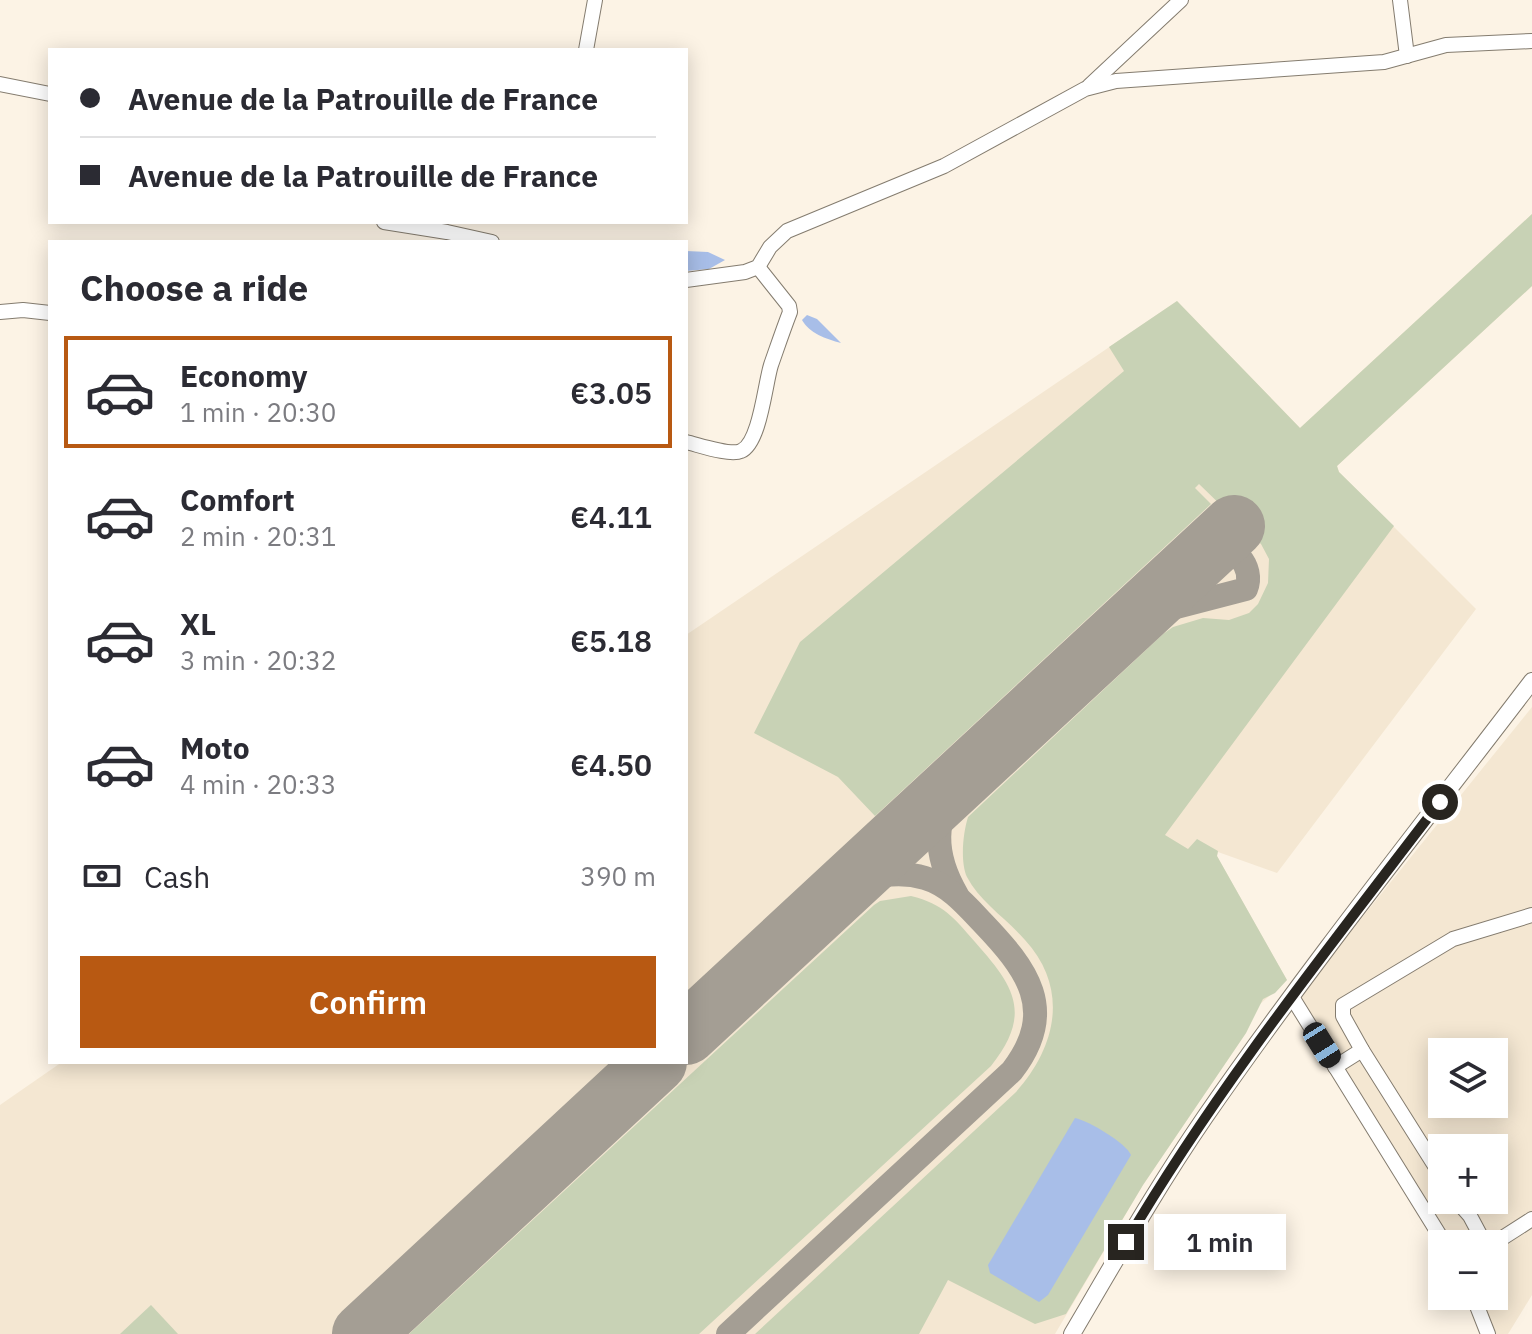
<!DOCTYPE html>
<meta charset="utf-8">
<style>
body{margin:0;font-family:"IBM Plex Sans",sans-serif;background:#f2f2f3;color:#2b2b33;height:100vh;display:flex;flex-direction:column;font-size:30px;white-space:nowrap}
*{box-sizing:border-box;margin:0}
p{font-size:26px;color:#7c7c81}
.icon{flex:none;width:44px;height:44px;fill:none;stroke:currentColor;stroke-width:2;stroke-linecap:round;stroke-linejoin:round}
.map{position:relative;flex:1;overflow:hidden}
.side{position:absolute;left:48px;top:240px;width:640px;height:824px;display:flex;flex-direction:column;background:#fff;border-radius:0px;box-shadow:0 4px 20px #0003}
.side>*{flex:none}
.hud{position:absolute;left:48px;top:48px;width:640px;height:176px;border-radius:0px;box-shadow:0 4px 20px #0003;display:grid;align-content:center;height:176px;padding:0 32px;background:#fff}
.tools{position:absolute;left:1428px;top:1038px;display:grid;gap:16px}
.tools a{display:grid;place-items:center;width:80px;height:80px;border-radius:0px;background:#fff;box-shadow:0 4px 20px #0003;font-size:40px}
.end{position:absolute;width:36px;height:36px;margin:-18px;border:10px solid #282520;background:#fff;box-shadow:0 0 0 4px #fff}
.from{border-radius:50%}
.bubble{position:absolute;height:56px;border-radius:0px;background:#fff;box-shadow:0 4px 20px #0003;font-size:26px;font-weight:600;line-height:56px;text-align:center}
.car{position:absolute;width:24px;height:48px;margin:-24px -12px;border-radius:10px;box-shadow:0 0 6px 2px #0007;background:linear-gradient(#222 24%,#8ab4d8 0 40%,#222 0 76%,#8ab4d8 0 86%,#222 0)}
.hud b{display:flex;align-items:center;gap:28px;height:76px;font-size:30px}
.hud b+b{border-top:2px solid #e1e1e2}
.hud i{width:20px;height:20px;background:#2b2b33}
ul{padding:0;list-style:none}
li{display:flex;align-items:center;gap:24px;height:112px;margin:0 16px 12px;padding:0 16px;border:4px solid transparent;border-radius:0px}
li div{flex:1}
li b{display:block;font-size:30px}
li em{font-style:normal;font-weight:600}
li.current{border-color:#b85912}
li>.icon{width:72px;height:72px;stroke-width:1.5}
h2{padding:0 32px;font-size:36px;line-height:96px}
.pay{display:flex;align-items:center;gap:20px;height:88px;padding:0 32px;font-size:30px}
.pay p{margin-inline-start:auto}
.primary-button{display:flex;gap:16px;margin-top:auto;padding:16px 32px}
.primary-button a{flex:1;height:92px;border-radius:0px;background:#b85912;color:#fff;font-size:32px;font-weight:600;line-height:92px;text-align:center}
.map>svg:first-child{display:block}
.built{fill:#f4e7d2;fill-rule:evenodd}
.green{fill:#c8d2b5}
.water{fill:#a8bee8}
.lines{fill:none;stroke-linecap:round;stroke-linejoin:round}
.taxiway{stroke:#a49e94;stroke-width:24}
.runway{stroke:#a49e94;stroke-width:62}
.minor-casing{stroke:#847c6f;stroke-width:16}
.major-casing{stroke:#847c6f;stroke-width:18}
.minor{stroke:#fff;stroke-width:14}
.major{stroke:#fff;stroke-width:16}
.route{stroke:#282520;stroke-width:10}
</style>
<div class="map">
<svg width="1532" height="1334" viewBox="0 0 1532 1334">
<rect width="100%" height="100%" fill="#fcf3e5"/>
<!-- built -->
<g class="built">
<path d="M1532,214V286L1337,466L1339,472L1476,609L1277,873L1218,852L1217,856L1287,980L1258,1006L1246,1033L1143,1185L1055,1334H0V1105L62,1062H686V635L1177,301L1300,428Z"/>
<path d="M1532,707V1295L1508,1334H1490L1473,1296H1494V1244H1449L1298,997ZM1442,1052H1494V1104H1442ZM1442,1148H1494V1200H1442Z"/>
</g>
<!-- green -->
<g class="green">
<path d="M1532,214V286L1337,466L1339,472L1394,526L1165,835L1188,849L1197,839L1218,851L1217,856L1287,980L1275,993L1263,999L1246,1033L1143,1185L1066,1314L1035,1324L948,1280L919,1334H755L1015,1093C1056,1048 1070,989 1025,940C1007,919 980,902 967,877C960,862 963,833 968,817L1163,634L1173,627L1203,618L1229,620L1249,613L1258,604L1268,583L1269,559L1261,544L1199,484L1195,488L1211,504L875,816L838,777L754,733L800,642L1124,371L1109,347L1177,301L1300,428Z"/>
<path d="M911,896C944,904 954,918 975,942C1014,986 1033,1013 991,1066L699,1334H409L874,905L880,901Z"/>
<path d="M151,1305L178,1334H120Z"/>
</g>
<!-- water -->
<g class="water">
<path d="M686,251L708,252L725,260L709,269L686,271Z"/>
<path d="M807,315L817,319L841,343C826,339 809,333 802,320Z"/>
<path d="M1075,1118C1089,1121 1126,1143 1131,1155L1048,1295L1039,1302L990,1273L988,1265Z"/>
</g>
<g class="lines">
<!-- taxiway -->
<g class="taxiway">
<path d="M1128,624L1146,615L1246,589C1255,567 1233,541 1210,548"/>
<path d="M957,895C933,854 933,819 959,781"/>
<path d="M728,1334L1012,1071C1059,1010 1027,969 982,922C966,905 949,885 925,878C897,870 867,876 842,889"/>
</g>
<!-- runway -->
<g class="runway">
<path d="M686,1034L1234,526"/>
<path d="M363,1334L656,1062"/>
</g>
<!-- minor casing -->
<g class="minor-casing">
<g id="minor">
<path d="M1400,0L1407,56"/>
<path d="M586,50L595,0"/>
<path d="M0,84L50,94"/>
<path d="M1089,86L1181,0"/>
<path d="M384,222L447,232L492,242"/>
<path d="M686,280L745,272L758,267L770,247L787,231L944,166L1085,89L1116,81L1384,62L1446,45L1532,41"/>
<path d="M0,312L23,310L50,313"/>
<path d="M686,442C699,445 730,456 741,451C760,443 765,384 771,365C777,348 783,330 790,312L789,306L758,267"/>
<path d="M1292,997L1445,1244"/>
<path d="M1335,1067L1362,1050"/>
<path d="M1442,1177L1362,1050L1343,1016V1005L1453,939L1532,915"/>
<path d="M1456,1200L1470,1216L1485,1244"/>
<path d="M1493,1244L1532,1219"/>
<path d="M1473,1296L1488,1334"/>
</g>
</g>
<!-- major casing -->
<g class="major-casing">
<path id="major" d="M1072,1334C1115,1261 1157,1187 1205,1117C1308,968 1422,825 1532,681"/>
</g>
<!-- minor -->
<use href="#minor" class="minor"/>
<!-- major -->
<use href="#major" class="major"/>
</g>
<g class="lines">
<!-- route -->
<path class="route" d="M1126,1242C1217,1087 1331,945 1440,802"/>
</g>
</svg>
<div class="tools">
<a><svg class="icon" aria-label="layers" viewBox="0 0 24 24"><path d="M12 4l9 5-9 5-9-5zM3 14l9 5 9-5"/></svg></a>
<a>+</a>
<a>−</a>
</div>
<i class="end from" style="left:1440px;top:802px"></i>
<i class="end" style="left:1126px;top:1242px"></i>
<div class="bubble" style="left:1154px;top:1214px;width:132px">1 min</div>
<i class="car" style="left:1322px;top:1045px;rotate:148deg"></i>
<div class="hud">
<b><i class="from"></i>Avenue de la Patrouille de France</b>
<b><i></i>Avenue de la Patrouille de France</b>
</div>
<section class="side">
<h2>Choose a ride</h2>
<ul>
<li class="current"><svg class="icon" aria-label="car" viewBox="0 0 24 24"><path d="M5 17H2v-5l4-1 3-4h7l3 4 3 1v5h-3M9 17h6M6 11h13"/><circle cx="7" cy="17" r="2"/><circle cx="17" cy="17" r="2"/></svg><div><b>Economy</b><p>1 min · 20:30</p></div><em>€3.05</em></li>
<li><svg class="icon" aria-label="car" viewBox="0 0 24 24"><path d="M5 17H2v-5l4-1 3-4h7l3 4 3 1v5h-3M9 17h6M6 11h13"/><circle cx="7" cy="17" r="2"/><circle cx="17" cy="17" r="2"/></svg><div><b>Comfort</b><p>2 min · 20:31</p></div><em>€4.11</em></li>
<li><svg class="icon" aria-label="car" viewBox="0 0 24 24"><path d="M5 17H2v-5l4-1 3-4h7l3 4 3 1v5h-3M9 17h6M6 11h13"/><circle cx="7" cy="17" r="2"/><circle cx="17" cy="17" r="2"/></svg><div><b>XL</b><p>3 min · 20:32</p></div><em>€5.18</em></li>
<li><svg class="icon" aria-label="car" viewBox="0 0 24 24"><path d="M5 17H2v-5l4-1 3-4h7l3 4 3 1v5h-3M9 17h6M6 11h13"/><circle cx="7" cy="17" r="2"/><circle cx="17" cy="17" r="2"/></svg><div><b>Moto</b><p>4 min · 20:33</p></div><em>€4.50</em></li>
</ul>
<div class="pay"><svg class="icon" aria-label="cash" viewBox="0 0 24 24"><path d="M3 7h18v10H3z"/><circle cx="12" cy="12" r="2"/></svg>Cash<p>390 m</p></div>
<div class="primary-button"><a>Confirm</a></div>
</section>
</div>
